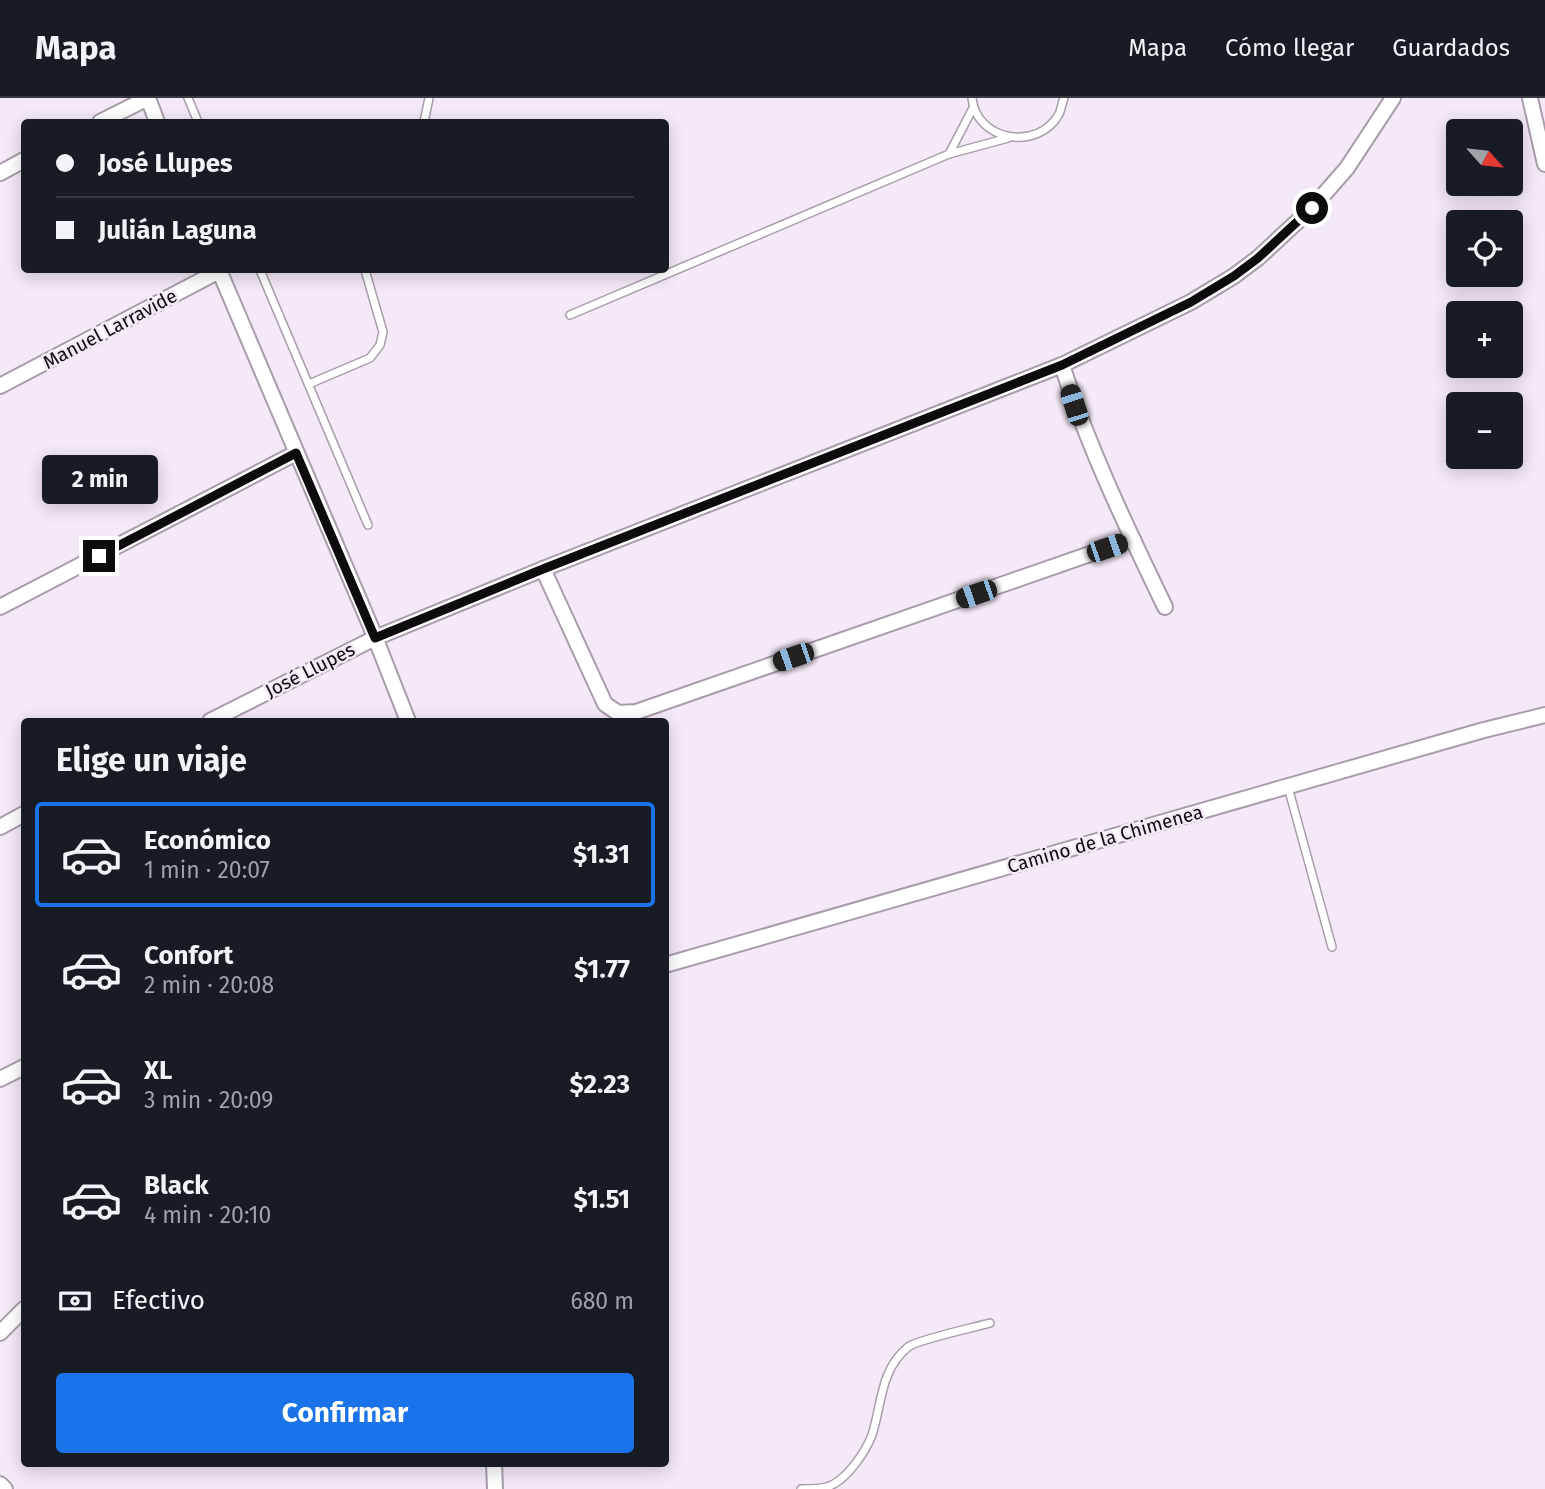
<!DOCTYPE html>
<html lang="es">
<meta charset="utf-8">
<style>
body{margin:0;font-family:"Fira Sans",sans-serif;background:#242831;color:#f1f3f6;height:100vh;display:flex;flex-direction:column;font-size:26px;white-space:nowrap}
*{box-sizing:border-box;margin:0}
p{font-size:23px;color:#9ea1a6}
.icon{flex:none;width:38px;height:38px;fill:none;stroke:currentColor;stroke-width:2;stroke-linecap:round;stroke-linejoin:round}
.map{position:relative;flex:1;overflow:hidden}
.drawer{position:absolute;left:21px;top:620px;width:648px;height:749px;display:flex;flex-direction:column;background:#171b24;border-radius:7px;box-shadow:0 4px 18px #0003}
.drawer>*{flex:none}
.banner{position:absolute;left:21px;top:21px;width:648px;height:154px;border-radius:7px;box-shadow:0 4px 18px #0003;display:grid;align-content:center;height:154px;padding:0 35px;background:#171b24}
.needle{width:46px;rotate:117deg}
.buttons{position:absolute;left:1446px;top:21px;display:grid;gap:14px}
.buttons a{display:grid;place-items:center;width:77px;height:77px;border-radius:7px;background:#171b24;box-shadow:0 4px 18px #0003;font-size:35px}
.end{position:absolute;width:32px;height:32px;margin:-16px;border:9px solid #0e0b0f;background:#fff;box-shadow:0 0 0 4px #fff}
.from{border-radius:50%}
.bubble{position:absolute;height:49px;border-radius:7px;background:#171b24;box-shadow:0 4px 18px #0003;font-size:23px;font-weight:700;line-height:49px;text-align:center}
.car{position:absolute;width:21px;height:42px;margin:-21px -10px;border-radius:9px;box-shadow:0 0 5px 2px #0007;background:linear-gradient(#222 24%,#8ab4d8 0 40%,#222 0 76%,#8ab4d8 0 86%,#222 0)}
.banner b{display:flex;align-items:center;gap:24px;height:66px;font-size:26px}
.banner b+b{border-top:2px solid #363941}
.banner i{width:18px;height:18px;background:#f1f3f6}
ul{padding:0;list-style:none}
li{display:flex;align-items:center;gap:21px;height:105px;margin:0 14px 10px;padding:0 21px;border:4px solid transparent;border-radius:7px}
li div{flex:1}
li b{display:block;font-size:26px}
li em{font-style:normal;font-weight:700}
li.on{border-color:#1a73e8}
li>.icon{width:63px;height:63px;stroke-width:1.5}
h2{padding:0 35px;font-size:32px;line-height:84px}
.pay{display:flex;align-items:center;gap:18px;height:77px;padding:0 35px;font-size:26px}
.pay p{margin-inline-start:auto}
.cta{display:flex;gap:14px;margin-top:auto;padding:14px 35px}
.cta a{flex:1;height:80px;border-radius:7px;background:#1a73e8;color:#fff;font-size:28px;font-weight:700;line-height:80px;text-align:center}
header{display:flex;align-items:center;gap:42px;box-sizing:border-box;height:98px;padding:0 35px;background:#171b24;border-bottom:2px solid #363941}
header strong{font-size:33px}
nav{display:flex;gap:38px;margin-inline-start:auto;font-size:24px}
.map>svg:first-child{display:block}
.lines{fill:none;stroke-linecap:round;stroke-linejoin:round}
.service-casing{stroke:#a79ea9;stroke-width:10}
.minor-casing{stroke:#a79ea9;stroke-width:18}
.service{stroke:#fff;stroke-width:7}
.minor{stroke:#fff;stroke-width:14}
.route{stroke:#0e0b0f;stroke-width:9}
.labels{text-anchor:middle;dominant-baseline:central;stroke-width:5;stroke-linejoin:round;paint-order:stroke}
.street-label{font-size:19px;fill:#0e0b0f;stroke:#f4e9f6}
</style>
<header>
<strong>Mapa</strong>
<nav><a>Mapa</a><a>Cómo llegar</a><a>Guardados</a></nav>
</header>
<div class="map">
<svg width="1545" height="1391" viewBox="0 0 1545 1391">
<rect width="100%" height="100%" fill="#f4e9f6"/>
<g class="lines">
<!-- service casing -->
<g class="service-casing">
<g id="service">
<path d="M188,0L198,24"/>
<path d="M972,0C976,43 1038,54 1059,16C1061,12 1062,5 1064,0"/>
<path d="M424,24L429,0"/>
<path d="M949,56L973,10"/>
<path d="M260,172L368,427"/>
<path d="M570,217L949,56L1008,40"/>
<path d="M309,286L370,260L380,247L383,234L365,172"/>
<path d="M1288,689L1332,849"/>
<path d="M801,1391C809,1391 819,1391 827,1389C846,1383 865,1355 872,1337C882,1306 880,1272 908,1249C916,1242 976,1229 990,1225"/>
</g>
</g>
<!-- minor casing -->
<g class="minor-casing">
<g id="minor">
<path d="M148,0L157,24"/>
<path d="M1530,0L1545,66"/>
<path d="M100,24L148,0"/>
<path d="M0,75L24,62"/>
<path d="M219,172L373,534L408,623"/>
<path d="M1062,267C1089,351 1127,430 1165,509"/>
<path d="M0,288L219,173"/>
<path d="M543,471L605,606L618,615L636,614L1133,441"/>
<path d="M0,509L296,355"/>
<path d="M210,623L375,540L543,471L1062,267L1191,204L1234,178L1258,160L1312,110L1347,70L1393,0"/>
<path d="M0,729L24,716"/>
<path d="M665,867L1484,632L1545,617"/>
<path d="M0,981L24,969"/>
<path d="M0,1235L24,1211"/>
<path d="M494,1365L495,1391"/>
<path d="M0,1386L5,1391"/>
</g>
</g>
<!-- service -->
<use href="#service" class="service"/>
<!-- minor -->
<use href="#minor" class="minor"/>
</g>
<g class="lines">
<!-- route -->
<path class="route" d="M99,458L296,355L375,540L543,471L1062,267L1191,204L1234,178L1258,160L1312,110"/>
</g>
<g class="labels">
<!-- street labels -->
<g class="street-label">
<text transform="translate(110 231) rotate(-28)">Manuel Larravide</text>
<text transform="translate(310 572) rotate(-27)">José Llupes</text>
<text transform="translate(1105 741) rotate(-16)">Camino de la Chimenea</text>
</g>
</g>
</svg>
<div class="buttons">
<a><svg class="needle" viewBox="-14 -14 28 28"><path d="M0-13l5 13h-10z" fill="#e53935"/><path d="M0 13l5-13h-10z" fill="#9ea1a6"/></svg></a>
<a><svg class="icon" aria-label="locate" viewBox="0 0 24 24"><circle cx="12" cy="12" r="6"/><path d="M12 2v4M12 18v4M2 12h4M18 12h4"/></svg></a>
<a>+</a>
<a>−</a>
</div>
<i class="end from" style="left:1312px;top:110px"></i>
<i class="end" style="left:99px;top:458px"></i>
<div class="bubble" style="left:42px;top:357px;width:116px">2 min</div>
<i class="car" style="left:1074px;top:307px;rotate:342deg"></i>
<i class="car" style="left:1107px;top:450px;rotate:71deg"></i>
<i class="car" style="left:976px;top:496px;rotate:251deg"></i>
<i class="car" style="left:793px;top:559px;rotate:251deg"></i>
<div class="banner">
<b><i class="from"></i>José Llupes</b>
<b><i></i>Julián Laguna</b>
</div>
<section class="drawer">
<h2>Elige un viaje</h2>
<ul>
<li class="on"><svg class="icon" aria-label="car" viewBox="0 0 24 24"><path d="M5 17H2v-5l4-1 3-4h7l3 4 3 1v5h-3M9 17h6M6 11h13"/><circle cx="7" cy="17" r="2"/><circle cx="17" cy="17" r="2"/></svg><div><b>Económico</b><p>1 min · 20:07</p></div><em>$1.31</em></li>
<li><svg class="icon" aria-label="car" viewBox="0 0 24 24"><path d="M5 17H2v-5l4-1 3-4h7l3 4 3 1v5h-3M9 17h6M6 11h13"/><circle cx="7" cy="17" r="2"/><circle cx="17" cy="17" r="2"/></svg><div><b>Confort</b><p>2 min · 20:08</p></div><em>$1.77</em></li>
<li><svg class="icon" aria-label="car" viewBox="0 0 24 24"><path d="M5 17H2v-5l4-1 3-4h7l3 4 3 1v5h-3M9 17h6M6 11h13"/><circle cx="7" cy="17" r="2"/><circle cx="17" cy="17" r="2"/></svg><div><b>XL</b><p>3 min · 20:09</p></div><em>$2.23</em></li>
<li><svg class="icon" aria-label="car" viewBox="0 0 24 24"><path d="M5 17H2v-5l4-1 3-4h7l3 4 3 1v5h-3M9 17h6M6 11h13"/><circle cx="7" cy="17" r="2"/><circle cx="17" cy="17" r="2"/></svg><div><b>Black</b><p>4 min · 20:10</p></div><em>$1.51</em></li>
</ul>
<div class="pay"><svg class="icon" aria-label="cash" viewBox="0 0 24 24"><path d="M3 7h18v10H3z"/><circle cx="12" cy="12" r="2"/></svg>Efectivo<p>680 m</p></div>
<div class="cta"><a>Confirmar</a></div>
</section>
</div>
